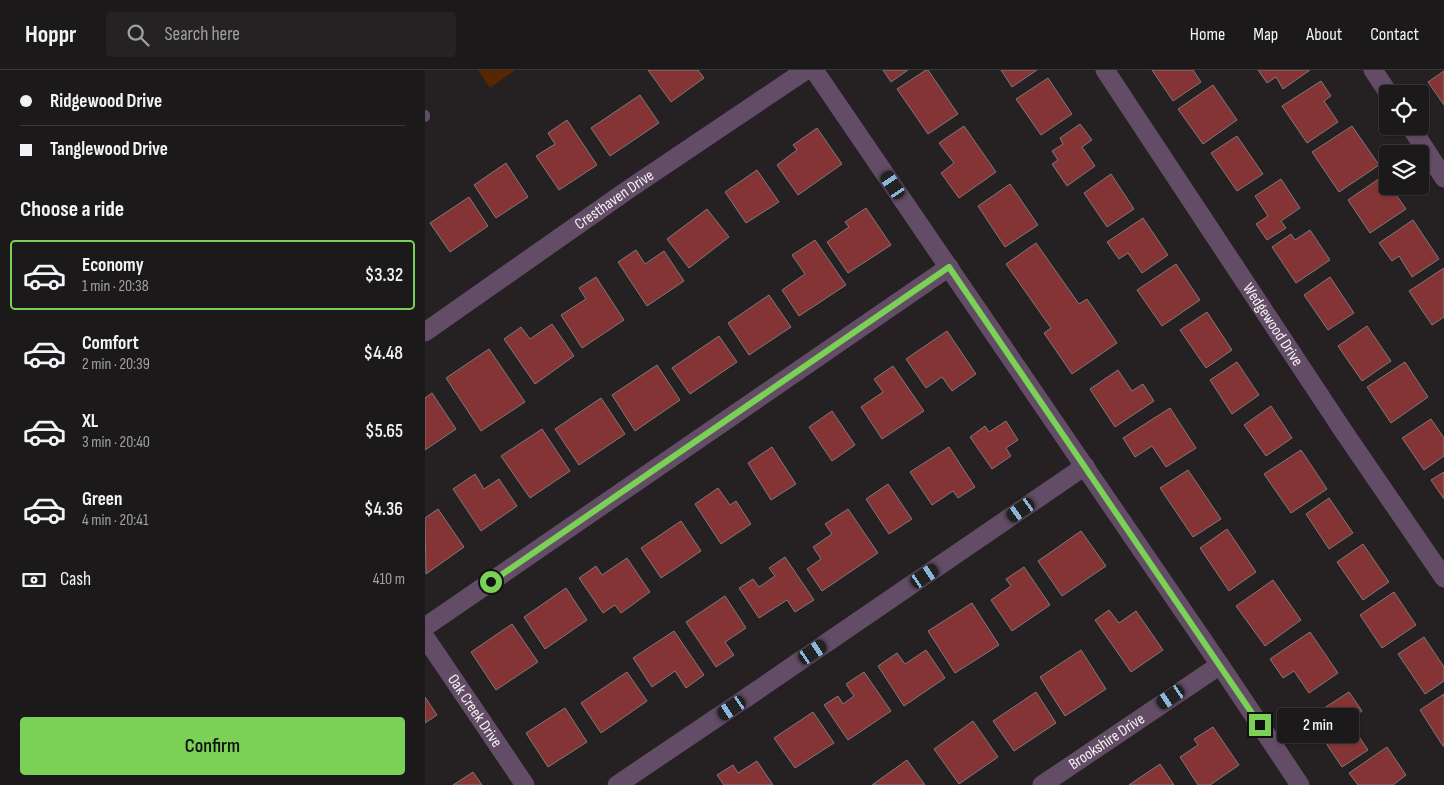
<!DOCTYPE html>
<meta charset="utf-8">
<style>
body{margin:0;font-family:"Sofia Sans Condensed",sans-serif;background:#252223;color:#f1f3f6;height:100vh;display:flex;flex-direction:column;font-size:19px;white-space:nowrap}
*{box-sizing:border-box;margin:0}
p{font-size:16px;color:#a0a0a2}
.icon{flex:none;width:28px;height:28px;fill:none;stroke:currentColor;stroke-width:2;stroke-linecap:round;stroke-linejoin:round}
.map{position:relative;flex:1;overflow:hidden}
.side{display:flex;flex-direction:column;background:#1c191a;width:425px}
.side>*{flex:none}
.banner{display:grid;align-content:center;height:110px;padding:0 20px;background:#1c191a}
.fabs{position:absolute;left:954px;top:15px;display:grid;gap:10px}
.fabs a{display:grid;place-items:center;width:50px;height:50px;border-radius:5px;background:#1c191a;box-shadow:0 1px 4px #0004,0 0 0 1px #3a3839;font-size:25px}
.end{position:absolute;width:22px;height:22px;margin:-11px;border:6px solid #7ad156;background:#111;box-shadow:0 0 0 2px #111}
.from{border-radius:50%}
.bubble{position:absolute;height:35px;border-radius:5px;background:#1c191a;box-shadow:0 1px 4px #0004,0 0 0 1px #3a3839;font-size:16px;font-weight:600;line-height:35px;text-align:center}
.car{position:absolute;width:15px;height:30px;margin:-15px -8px;border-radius:6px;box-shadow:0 0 4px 1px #0007;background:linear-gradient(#222 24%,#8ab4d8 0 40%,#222 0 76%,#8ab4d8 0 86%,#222 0)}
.banner b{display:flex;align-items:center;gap:18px;height:48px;font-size:19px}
.banner b+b{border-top:1px solid #3a3839}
.banner i{width:12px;height:12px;background:#f1f3f6}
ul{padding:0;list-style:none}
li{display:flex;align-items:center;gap:15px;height:70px;margin:0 10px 8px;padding:0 10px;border:2px solid transparent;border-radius:5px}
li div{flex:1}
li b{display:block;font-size:19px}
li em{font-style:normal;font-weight:600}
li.selected{border-color:#7ad156}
li>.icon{width:45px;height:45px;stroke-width:1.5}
h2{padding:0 20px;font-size:22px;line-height:60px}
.pay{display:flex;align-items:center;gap:12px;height:55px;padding:0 20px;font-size:19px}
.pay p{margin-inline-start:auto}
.button{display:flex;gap:10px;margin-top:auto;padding:10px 20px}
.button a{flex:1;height:58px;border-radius:5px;background:#7ad156;color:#111;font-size:20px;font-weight:600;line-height:58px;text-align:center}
header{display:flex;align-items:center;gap:30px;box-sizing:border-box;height:70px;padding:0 25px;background:#1c191a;border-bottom:1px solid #3a3839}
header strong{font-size:24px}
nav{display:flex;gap:28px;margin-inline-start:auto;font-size:18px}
.search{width:350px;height:45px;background:#252223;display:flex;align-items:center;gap:12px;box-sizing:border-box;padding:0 18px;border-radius:5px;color:#a0a0a2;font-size:19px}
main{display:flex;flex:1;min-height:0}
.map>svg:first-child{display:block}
.green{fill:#582702}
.building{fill:#853435;stroke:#7f7979}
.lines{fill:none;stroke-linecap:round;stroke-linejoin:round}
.service{stroke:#634c65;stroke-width:10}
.minor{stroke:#634c65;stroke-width:19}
.route{stroke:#7ad156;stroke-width:6}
.labels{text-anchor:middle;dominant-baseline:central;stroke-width:4;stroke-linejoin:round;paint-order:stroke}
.street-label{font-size:16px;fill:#f5f2f3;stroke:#252122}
</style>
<header>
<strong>Hoppr</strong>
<div class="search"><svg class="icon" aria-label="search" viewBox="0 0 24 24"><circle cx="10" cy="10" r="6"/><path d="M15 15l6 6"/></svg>Search here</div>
<nav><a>Home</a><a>Map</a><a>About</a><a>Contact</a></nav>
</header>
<main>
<section class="side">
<div class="banner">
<b><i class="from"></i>Ridgewood Drive</b>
<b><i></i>Tanglewood Drive</b>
</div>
<h2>Choose a ride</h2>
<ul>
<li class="selected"><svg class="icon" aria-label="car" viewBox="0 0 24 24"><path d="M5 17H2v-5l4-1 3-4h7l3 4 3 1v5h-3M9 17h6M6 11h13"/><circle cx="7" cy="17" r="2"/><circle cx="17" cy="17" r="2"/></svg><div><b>Economy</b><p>1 min · 20:38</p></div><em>$3.32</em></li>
<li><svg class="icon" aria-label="car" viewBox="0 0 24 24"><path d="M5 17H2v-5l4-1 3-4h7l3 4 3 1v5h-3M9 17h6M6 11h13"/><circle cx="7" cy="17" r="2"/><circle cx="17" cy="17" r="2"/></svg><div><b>Comfort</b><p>2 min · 20:39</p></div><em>$4.48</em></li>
<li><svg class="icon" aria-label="car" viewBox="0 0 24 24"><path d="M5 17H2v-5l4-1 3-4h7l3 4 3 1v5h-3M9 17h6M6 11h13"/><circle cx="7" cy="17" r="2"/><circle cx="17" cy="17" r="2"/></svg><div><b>XL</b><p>3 min · 20:40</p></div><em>$5.65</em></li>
<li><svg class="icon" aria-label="car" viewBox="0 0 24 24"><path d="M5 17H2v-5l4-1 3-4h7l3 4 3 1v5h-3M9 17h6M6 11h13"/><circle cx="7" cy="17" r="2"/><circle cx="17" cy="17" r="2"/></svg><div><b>Green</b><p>4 min · 20:41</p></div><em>$4.36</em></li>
</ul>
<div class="pay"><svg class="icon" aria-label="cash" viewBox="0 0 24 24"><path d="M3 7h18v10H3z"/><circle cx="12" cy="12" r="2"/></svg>Cash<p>410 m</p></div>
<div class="button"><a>Confirm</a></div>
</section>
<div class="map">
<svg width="1019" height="715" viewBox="0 0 1019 715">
<rect width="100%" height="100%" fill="#252122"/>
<!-- green -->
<path class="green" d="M53,0H90L65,18Z"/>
<!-- building -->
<g class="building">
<path d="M223,0H273L279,8L246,32Z"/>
<path d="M458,0H483L466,12Z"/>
<path d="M501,0H503L533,44L503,64L472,19Z"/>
<path d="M576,0H612L587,17Z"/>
<path d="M727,0H768L776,12L748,31Z"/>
<path d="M833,0H885L858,19L851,7L842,13Z"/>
<path d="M1019,1V35L1003,12Z"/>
<path d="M623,8L647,44L616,65L591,29Z"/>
<path d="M896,11L906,26L899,31L913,52L882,73L857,36Z"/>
<path d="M788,15L812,50L778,74L753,39Z"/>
<path d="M215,25L234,53L185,86L166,58Z"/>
<path d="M142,50L172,95L134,120L111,86L130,74L123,63Z"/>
<path d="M655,54L667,70L657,77L670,96L642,116L627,94L633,90L627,81L638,74L635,68Z"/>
<path d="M539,56L571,102L534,128L516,103L529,93L514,73Z"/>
<path d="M927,56L954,95L914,122L887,82Z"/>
<path d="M392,58L417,94L373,125L352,95L372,80L368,75Z"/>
<path d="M812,66L838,104L812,121L786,83Z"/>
<path d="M81,93L103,127L71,148L49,115Z"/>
<path d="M332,100L354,132L321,153L300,122Z"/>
<path d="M686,104L709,139L682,157L659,123Z"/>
<path d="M958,106L962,112V116H965L981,139L945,163L923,130Z"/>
<path d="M856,109L875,138L856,151L861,158L842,170L831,154L843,146L830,126Z"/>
<path d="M585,114L613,155L580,177L553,136Z"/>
<path d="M44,127L63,156L25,182L5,153Z"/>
<path d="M441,138L466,175L423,203L402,172L424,157L420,152Z"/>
<path d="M282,139L304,167L264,198L242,169Z"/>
<path d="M718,148L743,185L717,203L703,183L694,189L682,172Z"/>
<path d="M988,150L1014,189L987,207L974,186L967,191L954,173Z"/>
<path d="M885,160L905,190L871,213L847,177L866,164L870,170Z"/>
<path d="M390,170L421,215L374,246L357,220L380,204L367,185Z"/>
<path d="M611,173L654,234L662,229L692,273L647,304L619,263L626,258L581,194Z"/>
<path d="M211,180L220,194L239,181L259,211L222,236L193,192Z"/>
<path d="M751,194L775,230L737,256L712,220Z"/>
<path d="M1019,198V247L1007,255L984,221Z"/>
<path d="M171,207L199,250L157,278L136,245L161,229L154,218Z"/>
<path d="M905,207L929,243L903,260L879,225Z"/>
<path d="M344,225L366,257L324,285L303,253Z"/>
<path d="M782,242L807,280L781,298L755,260Z"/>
<path d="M127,254L149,286L110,314L79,269L96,257L105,269Z"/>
<path d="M942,256L966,291L937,311L913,276Z"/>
<path d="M522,261L551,304L527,321L517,307L501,318L481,289Z"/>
<path d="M294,266L312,292L265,324L247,298Z"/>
<path d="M64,279L100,332L56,361L21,308Z"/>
<path d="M812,292L834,325L807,344L785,310Z"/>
<path d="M980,292L1003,327L966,353L942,317Z"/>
<path d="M232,295L255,330L210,361L187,325Z"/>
<path d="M468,296L499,341L457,369L436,337L458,322L449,309Z"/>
<path d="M693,300L707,321L718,314L729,331L690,357L665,319Z"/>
<path d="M7,323L31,359L0,380V328Z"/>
<path d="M176,328L200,364L154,395L130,359Z"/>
<path d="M846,336L867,368L841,386L819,355Z"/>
<path d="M745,338L771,378L741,397L727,376L710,387L698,368Z"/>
<path d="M407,341L430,375L407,391L384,357Z"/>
<path d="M1006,349L1019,368V386L999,400L977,368Z"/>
<path d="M581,351L593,370L581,378L586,386L567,399L545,367L560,356L564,362Z"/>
<path d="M117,359L145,401L105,428L76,386Z"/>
<path d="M347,377L371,414L346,430L323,393Z"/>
<path d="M524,377L550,417L533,428L528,421L507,435L485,402Z"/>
<path d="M876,380L902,419L866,443L839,404Z"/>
<path d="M763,400L796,449L768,467L735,418Z"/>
<path d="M1019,402V429L1006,410Z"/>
<path d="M50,404L59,419L74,409L92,436L56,461L28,419Z"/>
<path d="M463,414L487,449L464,464L441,429Z"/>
<path d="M293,418L305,435L311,431L326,454L296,474L270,434Z"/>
<path d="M904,428L928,463L904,479L881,444Z"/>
<path d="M13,439L39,477L1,504L0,448Z"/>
<path d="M423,439L453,483L397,521L382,499L396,489L388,477L407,464L400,454Z"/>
<path d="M256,451L276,481L236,508L216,478Z"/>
<path d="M802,459L831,502L804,521L775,478Z"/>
<path d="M656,461L681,496L637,526L613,491Z"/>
<path d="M938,474L964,512L938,530L912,492Z"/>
<path d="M360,487L389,530L370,542L362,530L334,548L314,518L328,509L334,517L350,506L344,498Z"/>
<path d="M202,488L225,522L196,543L190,535L178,543L154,508L171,496L177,505Z"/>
<path d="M599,497L625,535L587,561L566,530L586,516L581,509Z"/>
<path d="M848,510L876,550L840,576L811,536Z"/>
<path d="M141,518L162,550L120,579L99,547Z"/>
<path d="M969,522L991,555L957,578L935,545Z"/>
<path d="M300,526L321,558L300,572L309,585L291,597L261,552Z"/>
<path d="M547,533L574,575L530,603L503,561Z"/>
<path d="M684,540L694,553L711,541L738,580L706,602L670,550Z"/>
<path d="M87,554L113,592L71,620L46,582Z"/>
<path d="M249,561L279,605L261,618L250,601L227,617L208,588Z"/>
<path d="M885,562L913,603L884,623L869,601L858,608L845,589Z"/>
<path d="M999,567L1019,597V611L1000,624L973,584Z"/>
<path d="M501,580L520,608L479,636L453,596L472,583L480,594Z"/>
<path d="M656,580L681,619L640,646L615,607Z"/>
<path d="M202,602L222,631L176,663L156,633Z"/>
<path d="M439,602L466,641L423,670L399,635L413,626L418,634L429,626L421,614Z"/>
<path d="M611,622L631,653L589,681L568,651Z"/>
<path d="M924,622L937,641L923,650L943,680L917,697L884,648Z"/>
<path d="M1019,624V676H1018L995,640Z"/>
<path d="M0,627L12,645L0,653Z"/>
<path d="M140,638L162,672L123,697L101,663Z"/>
<path d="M388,642L409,673L370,698L349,668Z"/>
<path d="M548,651L573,687L534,714L509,679Z"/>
<path d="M788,657L814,695L785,715H773L755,687L773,675L769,669Z"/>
<path d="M962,677L981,705L968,715H933L924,703Z"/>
<path d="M482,690L500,715H447Z"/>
<path d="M332,691L348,715H299L292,705L308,695L313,703Z"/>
<path d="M735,694L749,715H704Z"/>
<path d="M48,702L57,715H28Z"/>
</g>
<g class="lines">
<!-- service -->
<path class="service" d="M0,45V47"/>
<!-- minor -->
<g class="minor">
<path d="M389,0L795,595L875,715"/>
<path id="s1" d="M680,0L919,362L1019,508"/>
<path d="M948,0L964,24"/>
<path d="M985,56L1019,108"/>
<path id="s2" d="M0,262L204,119L381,0"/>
<path d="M0,557L524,197"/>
<path id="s3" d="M0,567L100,715"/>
<path d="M192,715L340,615L660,396"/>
<path id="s4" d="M617,715L795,595"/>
</g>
</g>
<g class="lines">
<!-- route -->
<path class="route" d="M66,512L524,197L835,655"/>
</g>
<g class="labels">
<!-- street labels -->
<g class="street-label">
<text stroke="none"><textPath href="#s2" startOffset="231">Cresthaven Drive</textPath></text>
<text stroke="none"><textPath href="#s1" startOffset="305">Wedgewood Drive</textPath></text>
<text stroke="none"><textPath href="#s3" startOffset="89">Oak Creek Drive</textPath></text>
<text stroke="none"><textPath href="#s4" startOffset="78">Brookshire Drive</textPath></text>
</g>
</g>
</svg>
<div class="fabs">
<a><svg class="icon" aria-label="locate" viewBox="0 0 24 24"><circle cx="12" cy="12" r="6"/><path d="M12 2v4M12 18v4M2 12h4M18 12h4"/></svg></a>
<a><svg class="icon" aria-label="layers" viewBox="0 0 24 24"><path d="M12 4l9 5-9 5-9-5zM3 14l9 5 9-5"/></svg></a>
</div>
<i class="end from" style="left:66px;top:512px"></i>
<i class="end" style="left:835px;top:655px"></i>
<div class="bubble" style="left:852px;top:638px;width:82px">2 min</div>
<i class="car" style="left:468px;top:115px;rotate:326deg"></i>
<i class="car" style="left:596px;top:440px;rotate:235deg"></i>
<i class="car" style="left:500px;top:506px;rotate:56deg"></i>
<i class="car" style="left:388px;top:582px;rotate:56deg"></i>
<i class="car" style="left:746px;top:627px;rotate:236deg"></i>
<i class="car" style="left:307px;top:638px;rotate:236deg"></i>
</div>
</main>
